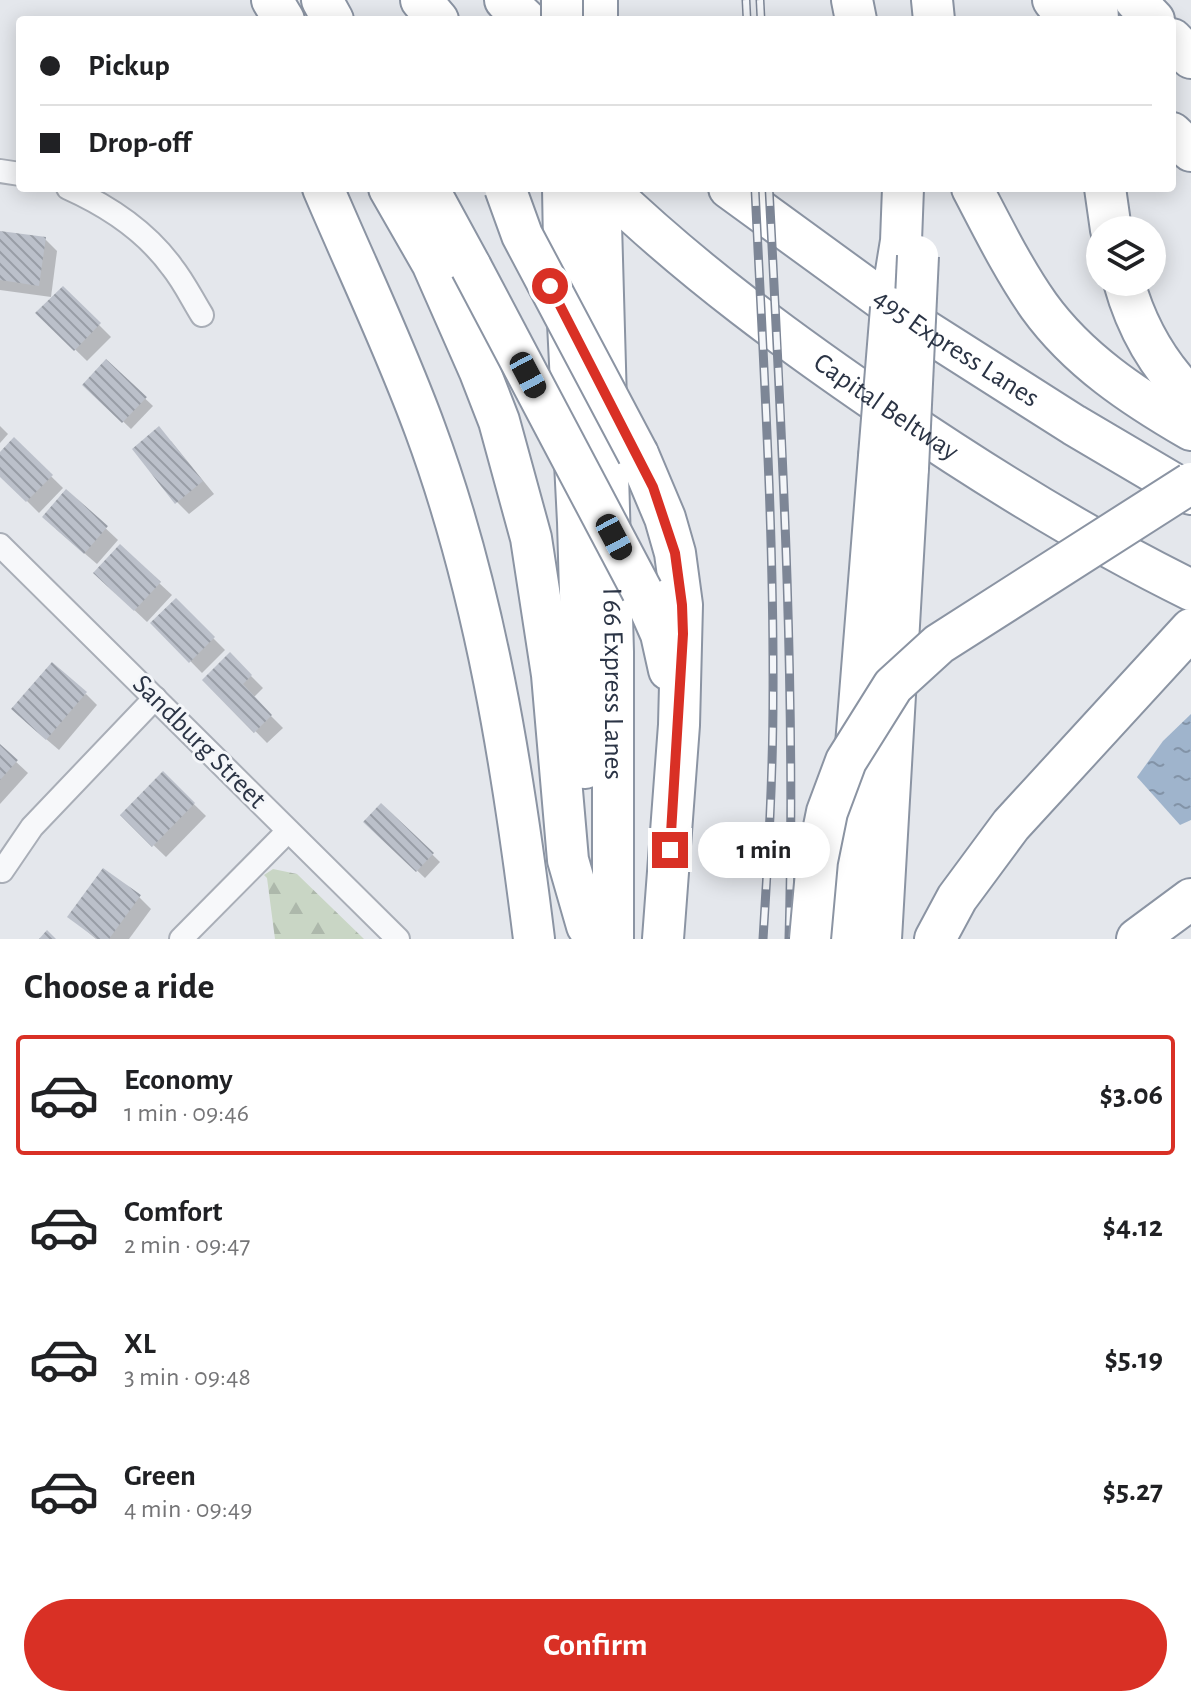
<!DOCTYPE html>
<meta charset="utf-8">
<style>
body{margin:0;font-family:"Alegreya Sans",sans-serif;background:#f2f2f2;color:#202124;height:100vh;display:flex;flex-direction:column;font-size:30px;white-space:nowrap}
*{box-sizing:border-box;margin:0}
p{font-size:26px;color:#757577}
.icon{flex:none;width:44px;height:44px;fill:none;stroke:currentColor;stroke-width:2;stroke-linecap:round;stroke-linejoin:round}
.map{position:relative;height:939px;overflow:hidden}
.sheet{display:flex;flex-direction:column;background:#fff;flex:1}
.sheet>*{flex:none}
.top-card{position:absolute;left:16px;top:16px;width:1160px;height:176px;border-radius:8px;box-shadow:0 4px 20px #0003;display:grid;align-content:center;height:176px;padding:0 24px;background:#fff}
.controls{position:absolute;left:1086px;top:216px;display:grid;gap:16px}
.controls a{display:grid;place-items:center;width:80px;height:80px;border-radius:50%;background:#fff;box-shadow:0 4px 20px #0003;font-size:40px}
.end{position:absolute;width:36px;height:36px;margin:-18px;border:10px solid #d93025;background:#fff;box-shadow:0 0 0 4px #fff}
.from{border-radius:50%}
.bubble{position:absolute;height:56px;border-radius:28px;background:#fff;box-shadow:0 4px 20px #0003;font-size:26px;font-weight:600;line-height:56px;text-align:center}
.car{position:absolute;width:24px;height:48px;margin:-24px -12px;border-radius:10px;box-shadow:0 0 6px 2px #0007;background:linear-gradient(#222 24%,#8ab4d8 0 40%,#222 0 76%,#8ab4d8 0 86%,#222 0)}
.top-card b{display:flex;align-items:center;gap:28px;height:76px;font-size:30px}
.top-card b+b{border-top:2px solid #e0e0e0}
.top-card i{width:20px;height:20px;background:#202124}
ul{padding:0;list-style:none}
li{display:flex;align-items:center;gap:24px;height:120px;margin:0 16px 12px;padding:0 8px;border:4px solid transparent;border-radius:8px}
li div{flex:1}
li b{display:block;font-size:30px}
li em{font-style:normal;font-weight:600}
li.current{border-color:#d93025}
li>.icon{width:72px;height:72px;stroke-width:1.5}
h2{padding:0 24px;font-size:36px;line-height:96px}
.button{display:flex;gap:16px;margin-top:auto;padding:16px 24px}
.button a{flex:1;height:92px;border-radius:48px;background:#d93025;color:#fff;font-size:32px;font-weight:600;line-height:92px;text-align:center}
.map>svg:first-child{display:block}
.forest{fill:url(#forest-firs)}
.water{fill:url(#water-ripples)}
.shadow{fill:#0003}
.building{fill:url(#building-back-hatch)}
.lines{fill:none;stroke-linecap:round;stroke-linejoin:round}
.minor-casing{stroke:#a9aeb7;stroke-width:26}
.motorway-casing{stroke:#8b94a3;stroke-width:44}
.minor{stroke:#f7f8fa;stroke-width:22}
.motorway{stroke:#fff;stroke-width:40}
.rail-casing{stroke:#7d8696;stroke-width:9}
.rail{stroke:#f4f6f9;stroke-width:6;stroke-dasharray:18;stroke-linecap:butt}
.motorway-bridge-casing{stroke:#8b94a3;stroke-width:44;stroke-linecap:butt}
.motorway-bridge{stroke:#fff;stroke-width:40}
.route{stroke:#d93025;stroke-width:10}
.labels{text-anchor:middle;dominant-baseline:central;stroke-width:6;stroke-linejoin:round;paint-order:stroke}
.street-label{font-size:28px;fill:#2b3445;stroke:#f4f6f9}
</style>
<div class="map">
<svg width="1191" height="939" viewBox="0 0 1191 939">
<defs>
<pattern id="forest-firs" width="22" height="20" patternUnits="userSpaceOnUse" patternTransform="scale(2)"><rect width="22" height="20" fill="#c9d6c5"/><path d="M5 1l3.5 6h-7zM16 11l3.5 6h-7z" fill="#adb8ab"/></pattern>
<pattern id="water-ripples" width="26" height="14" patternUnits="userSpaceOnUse" patternTransform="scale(2)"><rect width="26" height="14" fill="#9fb4cc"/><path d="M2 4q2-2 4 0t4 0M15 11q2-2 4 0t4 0" fill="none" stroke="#8293a7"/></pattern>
<pattern id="building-back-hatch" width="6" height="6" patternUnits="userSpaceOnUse" patternTransform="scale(2)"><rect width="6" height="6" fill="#bbc0ca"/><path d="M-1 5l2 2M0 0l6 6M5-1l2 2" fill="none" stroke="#989da6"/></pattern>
</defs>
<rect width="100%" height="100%" fill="#e4e7ec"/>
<!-- forest -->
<path class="forest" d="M273,869L297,874L364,939H275L267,878L264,875Z"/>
<!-- water -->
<path class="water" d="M1191,714V820L1180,825L1137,777L1163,741Z"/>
<!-- shadow -->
<g class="shadow">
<path d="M0,233L45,239L57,251L51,297L0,290Z"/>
<path d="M63,289L111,337L87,361L38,313Z"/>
<path d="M106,362L153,406L131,429L85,385Z"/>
<path d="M0,426L8,434L0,443Z"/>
<path d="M14,440L63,488L39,513L0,474V455Z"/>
<path d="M171,441L214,494L189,514L177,502Z"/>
<path d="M67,492L118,540L97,564L56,529Z"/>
<path d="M120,547L172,595L147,622L108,585Z"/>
<path d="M176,601L225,650L202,673L153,623Z"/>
<path d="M230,655L263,688L253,698L283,728L267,743L205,680Z"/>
<path d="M86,694L97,705L59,750L25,721Z"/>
<path d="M0,747L28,773L0,804Z"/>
<path d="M163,774L206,816L166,857L122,815Z"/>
<path d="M382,806L440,862L425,878L366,822Z"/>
<path d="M139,897L151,909L129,939H96L70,917Z"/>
</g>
<!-- building -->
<g class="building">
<path d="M0,231L46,237L39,286L0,280Z"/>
<path d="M63,286L101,323L74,351L35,313Z"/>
<path d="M106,359L147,397L122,423L82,385Z"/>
<path d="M159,426L203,481L175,504L132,449Z"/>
<path d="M14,437L53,475L26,502L0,477V452Z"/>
<path d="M66,489L108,526L84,554L42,517Z"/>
<path d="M120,544L161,582L134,611L93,573Z"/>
<path d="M176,598L215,637L189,663L150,623Z"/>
<path d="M230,652L252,675L243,684L272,715L254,733L202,680Z"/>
<path d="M52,662L87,692L46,740L11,709Z"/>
<path d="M0,744L18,760L0,780Z"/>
<path d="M163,771L195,803L152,847L120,815Z"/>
<path d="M381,803L434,853L416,872L363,822Z"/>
<path d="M103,868L141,895L109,939H97L67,917Z"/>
<path d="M47,930L56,939H39Z"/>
</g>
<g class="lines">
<!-- minor casing -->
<g class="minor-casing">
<g id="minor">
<path d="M0,171L20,174"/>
<path d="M68,188C108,206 146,231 172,267C184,282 192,299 202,315"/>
<path d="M0,545L398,939"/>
<path d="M2,871L32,827L155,698"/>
<path d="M181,939L288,831"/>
</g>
</g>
<!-- motorway casing -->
<g class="motorway-casing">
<g id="motorway">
<path d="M272,0L284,20"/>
<path d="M322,0L333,20"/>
<path d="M421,0L438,20"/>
<path d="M505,0L526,20"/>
<path d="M597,0V20"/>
<path d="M852,0L856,20"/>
<path d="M932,0L934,20"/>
<path d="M1053,0L1069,20"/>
<path d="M1097,0L1098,20"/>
<path d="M1135,0L1154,20"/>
<path d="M1172,39L1191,58"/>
<path d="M1172,133L1191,151"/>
<path d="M323,188C357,268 395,347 425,429C485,591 513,768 534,939"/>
<path d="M389,188L432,263L480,372L499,421L531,538L552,675L568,860L587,926"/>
<path d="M428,188L471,267"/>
<path d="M563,188L564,244L578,522L585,768"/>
<path id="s1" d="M600,188L613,652V939"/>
<path id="s2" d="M606,188C693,272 793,345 893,413C989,478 1087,539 1191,590"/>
<path id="s3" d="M729,188L920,327L1074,425L1191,494"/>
<path d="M972,188C993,228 1013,269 1039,306C1078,360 1134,397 1191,430"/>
<path d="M1105,188L1111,230"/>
<path d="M1124,282C1136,326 1159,366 1191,398"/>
<path d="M892,296L901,241L903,188"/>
<path d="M638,454L665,518L675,553L682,605L679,725L663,939"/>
<path d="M642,591L661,634L669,670"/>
<path d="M843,939L856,745L879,456"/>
<path d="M881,939L908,468"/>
<path d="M935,939L957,898L1011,825L1191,629"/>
<path d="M1137,939L1191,899"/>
</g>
</g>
<!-- minor -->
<use href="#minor" class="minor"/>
<!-- motorway -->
<use href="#motorway" class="motorway"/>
<!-- rail casing -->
<g class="rail-casing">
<g id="rail">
<path d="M746,0L747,20"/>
<path d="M760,0L761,20"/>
<path d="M755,188C763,357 774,527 773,697C773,778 768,858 763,939"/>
<path d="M769,188C782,438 796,689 789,939"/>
</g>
</g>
<!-- rail -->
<use href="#rail" class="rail"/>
<!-- motorway-bridge casing -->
<g class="motorway-bridge-casing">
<g id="motorway-bridge">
<path d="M562,0V20"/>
<path d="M505,188L522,235L638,454"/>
<path d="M471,267L642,591"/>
<path d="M879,456L891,308"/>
<path d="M908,468L918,256"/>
<path d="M810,939L817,861L827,812L846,761L893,686L939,644L1191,483"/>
</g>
</g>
<!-- motorway-bridge -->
<use href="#motorway-bridge" class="motorway-bridge"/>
</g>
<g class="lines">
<!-- route -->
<path class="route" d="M550,286L653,487L675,553L682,605L683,634L670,850"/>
</g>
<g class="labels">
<!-- street labels -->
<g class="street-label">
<text stroke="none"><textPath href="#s3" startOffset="278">495 Express Lanes</textPath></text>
<text stroke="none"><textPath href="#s2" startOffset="356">Capital Beltway</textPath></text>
<text stroke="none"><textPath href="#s1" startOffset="496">I 66 Express Lanes</textPath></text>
<text transform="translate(199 742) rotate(45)">Sandburg Street</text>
</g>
</g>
</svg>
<div class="controls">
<a><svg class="icon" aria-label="layers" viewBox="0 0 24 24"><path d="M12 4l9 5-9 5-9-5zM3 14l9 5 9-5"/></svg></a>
</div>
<i class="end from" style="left:550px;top:286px"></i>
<i class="end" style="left:670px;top:850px"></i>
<div class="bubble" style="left:698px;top:822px;width:132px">1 min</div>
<i class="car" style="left:528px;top:375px;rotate:152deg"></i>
<i class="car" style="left:614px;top:537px;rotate:152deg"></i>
<div class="top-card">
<b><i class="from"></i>Pickup</b>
<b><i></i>Drop-off</b>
</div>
</div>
<section class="sheet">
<h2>Choose a ride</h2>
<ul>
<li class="current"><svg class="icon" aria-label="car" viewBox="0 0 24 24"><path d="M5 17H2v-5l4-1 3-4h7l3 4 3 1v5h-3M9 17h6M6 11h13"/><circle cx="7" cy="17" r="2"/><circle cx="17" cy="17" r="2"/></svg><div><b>Economy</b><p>1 min · 09:46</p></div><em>$3.06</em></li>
<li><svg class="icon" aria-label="car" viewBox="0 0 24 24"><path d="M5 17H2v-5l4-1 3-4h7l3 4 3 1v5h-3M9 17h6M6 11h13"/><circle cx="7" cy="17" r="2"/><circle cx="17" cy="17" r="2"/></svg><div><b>Comfort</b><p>2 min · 09:47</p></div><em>$4.12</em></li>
<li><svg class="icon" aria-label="car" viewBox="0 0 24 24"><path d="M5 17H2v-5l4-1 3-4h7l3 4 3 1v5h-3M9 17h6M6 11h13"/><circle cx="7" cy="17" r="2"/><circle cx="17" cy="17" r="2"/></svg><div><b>XL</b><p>3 min · 09:48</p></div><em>$5.19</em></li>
<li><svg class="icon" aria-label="car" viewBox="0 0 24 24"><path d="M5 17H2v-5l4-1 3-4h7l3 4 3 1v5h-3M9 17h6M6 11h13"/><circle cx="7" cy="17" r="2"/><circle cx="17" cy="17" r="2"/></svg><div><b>Green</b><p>4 min · 09:49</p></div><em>$5.27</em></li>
</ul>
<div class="button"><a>Confirm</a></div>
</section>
